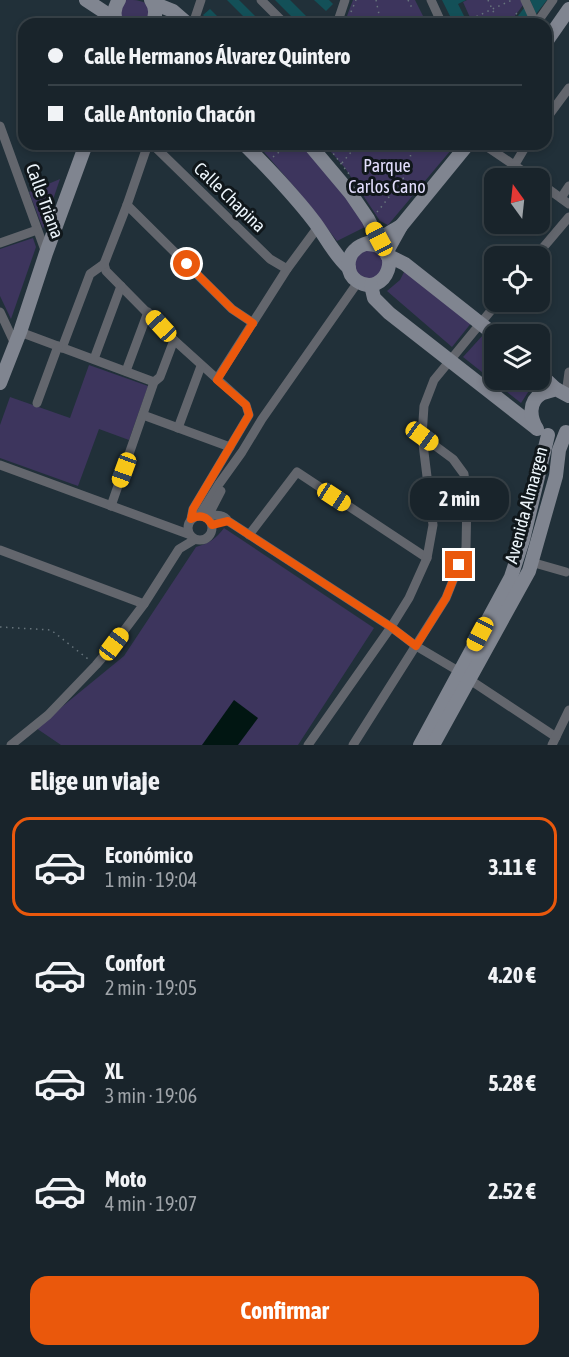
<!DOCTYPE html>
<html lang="es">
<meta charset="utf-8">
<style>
body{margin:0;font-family:"Asap Condensed",sans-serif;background:#263037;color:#f1f3f6;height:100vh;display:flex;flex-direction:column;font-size:22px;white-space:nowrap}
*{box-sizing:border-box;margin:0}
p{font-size:20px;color:#9fa4a9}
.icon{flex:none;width:33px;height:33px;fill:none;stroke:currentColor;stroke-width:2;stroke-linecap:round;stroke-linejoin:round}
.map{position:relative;height:745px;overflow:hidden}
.sheet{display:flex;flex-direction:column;background:#19242b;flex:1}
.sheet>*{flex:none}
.guide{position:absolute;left:18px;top:18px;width:534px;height:132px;border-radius:18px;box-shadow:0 3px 9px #0003,0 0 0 2px #374147;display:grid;align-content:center;height:132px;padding:0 30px;background:#19242b}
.needle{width:39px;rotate:345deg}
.fabs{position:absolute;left:484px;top:168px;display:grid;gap:12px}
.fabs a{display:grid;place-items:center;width:66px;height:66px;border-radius:12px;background:#19242b;box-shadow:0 3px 9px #0003,0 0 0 2px #374147;font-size:30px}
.end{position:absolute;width:27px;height:27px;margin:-14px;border:8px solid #ea580c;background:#fff;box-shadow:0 0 0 3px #fff}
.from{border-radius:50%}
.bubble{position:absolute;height:42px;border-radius:18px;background:#19242b;box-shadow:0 3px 9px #0003,0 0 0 2px #374147;font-size:20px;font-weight:700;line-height:42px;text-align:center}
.car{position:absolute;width:18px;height:36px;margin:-18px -9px;border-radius:8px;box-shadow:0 0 4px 2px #0007;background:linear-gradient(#f5c518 24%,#345 0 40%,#f5c518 0 76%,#345 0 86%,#f5c518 0)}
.guide b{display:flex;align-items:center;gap:21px;height:57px;font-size:22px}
.guide b+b{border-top:2px solid #374147}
.guide i{width:15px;height:15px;background:#f1f3f6}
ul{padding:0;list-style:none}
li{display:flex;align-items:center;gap:18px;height:99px;margin:0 12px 9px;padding:0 18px;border:3px solid transparent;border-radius:18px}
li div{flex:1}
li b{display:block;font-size:22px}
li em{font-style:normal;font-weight:700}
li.selected{border-color:#ea580c}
li>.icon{width:54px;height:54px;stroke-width:1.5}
h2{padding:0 30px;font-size:27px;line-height:72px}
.button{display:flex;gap:12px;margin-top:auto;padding:12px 30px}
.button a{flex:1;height:69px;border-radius:18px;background:#ea580c;color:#fff;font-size:24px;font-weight:700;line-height:69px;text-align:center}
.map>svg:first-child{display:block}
.green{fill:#3d355d}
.water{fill:#011612}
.building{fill:#135058}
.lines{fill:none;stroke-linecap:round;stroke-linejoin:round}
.path{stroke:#67747c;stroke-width:1.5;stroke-dasharray:1.5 4.5;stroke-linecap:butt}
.street{stroke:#63666d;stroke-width:9}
.secondary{stroke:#808590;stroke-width:14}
.route{stroke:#ea580c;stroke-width:8}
.labels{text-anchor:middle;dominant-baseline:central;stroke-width:6;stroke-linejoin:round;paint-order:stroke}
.park-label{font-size:18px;fill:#e3defd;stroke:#10171b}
.street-label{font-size:18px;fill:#edf6fc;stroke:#10171b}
</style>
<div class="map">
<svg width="569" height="745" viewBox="0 0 569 745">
<rect width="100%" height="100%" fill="#213039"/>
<!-- green -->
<g class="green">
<path d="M126,0C136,0 144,0 150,7L147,24H123L121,22L120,7Z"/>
<path d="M353,0H415L427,24H344Z"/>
<path d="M467,0H525L526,1L509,24H473L463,2Z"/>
<path d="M257,144H303L349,198L365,227L337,241L298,191Z"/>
<path d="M324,144H456L388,225L380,221L345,168Z"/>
<path d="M60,179L43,229L29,192Z"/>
<path d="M33,238L36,247L11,319L0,296V249Z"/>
<path d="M370,248L383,257V271L371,280L357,274C353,254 352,256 370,248Z"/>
<path d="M405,270L472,322L452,347L387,291L400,280Z"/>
<path d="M484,334L495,344V380H531L534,383L521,403L463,357Z"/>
<path d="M89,365L148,386L129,440L99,429L78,486L0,458V425L10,397L70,418Z"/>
<path d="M224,528L374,628L298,745H61L36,728L124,656L196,547C209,543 216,539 224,528Z"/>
</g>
<!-- water -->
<path class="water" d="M234,700L258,718L238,745H202Z"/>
<!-- building -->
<g class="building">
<path d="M227,0H239L263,24H251Z"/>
<path d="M275,0H290L314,24H299Z"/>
<path d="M314,0H329L333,4L326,11Z"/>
<path d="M442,0H466L458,4L468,24H454Z"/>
<path d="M530,0H547L536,14Z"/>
<path d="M524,8L531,20L528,24H512Z"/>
<path d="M210,9L225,24H212L203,15Z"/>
</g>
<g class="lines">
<!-- path -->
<g class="path">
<path d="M376,0L381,24"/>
<path d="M408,0L413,10"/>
<path d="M488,0L499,24"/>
<path d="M351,12L356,0"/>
<path d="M471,19L512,0"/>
<path d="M509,24L519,10"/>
<path d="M326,144L349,174"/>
<path d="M273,157L289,144"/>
<path d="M342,163L352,151L354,144"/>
<path d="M377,212C380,209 385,202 389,197C402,182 415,165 409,144"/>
<path d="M0,627L51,630L88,659"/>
</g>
<!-- street -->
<g class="street">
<path d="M261,0L285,24"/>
<path d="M431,0L442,24"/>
<path d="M525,0L536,24"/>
<path d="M193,24L201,0"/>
<path d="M337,24L345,0"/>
<path d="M536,24L553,0"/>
<path d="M546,119L569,88"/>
<path d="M0,126L46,253"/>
<path d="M152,144L270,259L287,269"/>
<path d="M483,144L533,178"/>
<path d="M514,166L527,144"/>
<path d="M540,183L569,204"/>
<path d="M561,198L569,186"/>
<path d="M127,205L232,309L253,323"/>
<path d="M0,243L37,230"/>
<path d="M536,256L569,217"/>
<path d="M104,264L106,271L174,340L246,405L249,415L193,509L191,519"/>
<path d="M104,264L127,205L148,144"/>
<path d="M0,312L15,344"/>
<path d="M20,332L154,382"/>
<path d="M62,348L90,274L104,264"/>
<path d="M94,359L121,286"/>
<path d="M126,371L148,312"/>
<path d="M217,379L287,269L318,227"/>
<path d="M566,394L569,372"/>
<path d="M37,403L58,346"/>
<path d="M143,415L230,447"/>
<path d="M178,428L201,366"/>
<path d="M0,465L188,534"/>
<path d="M111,506L154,382L160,377L174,340"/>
<path d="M210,515C217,515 224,515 228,521L391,627L416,646L460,672L470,680L556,737"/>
<circle cx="200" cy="528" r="12"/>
<path d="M199,516L219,484L242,452L262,419L358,282"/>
<path d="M207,518L221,491"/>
<path d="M249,535L297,472L427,558"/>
<path d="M0,550L144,604"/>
<path d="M531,562L566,572"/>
<path d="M11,745L48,715L96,665L114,644L144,604L179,549L194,540"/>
<path d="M308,745L391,627L409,598L427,558L433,525L422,436L424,406L434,380L498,302"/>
<path d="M353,745L446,598L466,548L467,496L464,474L453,459L422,436"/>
<path d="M552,745L569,710"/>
</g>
<!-- secondary -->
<g class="secondary">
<path d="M86,0L115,19"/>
<path d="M151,0C157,8 156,16 152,24"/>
<path d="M153,3L173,11L188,24"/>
<path d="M117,23C113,15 114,7 119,0"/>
<path d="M546,42L569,9"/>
<path d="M244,144C268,168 292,193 313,220C325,235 333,254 349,268"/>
<path d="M309,144L351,194L368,219L382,246"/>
<path d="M367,244C407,245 386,300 357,281C346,274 346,257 356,249C361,244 370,243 377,240C385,236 393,230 401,226"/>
<path d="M386,253L401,226L468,144"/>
<path d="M387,255L405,264L495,335"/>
<path d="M371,285L374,298L389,313L536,428"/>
<path d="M540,374L556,389"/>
<path d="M0,383L20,332L46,253L86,144"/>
<path d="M537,429C530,418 528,402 541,394C545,392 551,391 556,389L569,396"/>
<path d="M420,745L511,577L523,540L548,435"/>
<path d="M433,745L529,571L556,476L559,450L566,432"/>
</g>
</g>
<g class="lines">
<!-- route -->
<path class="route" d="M187,264L232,309L253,323L217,380L246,405L249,415L193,509L191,519C200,514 207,516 212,525L228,521L391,627L416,646L446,598L459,565"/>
</g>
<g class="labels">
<!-- park labels -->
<g class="park-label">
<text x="387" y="165">Parque<tspan x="387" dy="21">Carlos Cano</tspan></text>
</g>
<!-- street labels -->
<g class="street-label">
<text transform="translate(230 197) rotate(44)">Calle Chapina</text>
<text transform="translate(45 201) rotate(70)">Calle Triana</text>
<text transform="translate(526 505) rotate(-75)">Avenida Almargen</text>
</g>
</g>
</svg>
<div class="fabs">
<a><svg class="needle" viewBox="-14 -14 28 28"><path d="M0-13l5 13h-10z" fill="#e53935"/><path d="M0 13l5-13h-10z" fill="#9fa4a9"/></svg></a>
<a><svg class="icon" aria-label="locate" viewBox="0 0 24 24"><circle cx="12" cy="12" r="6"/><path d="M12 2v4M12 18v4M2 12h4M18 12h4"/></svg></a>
<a><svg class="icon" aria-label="layers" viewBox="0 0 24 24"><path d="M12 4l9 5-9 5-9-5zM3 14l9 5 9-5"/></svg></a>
</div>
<i class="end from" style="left:187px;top:264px"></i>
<i class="end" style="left:459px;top:565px"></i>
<div class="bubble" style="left:410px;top:478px;width:99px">2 min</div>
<i class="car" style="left:379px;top:239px;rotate:332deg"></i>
<i class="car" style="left:161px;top:326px;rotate:317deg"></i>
<i class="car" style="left:422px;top:436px;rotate:126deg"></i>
<i class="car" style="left:124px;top:470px;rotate:200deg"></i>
<i class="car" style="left:334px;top:497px;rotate:123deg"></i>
<i class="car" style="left:480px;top:634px;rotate:208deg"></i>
<i class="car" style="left:114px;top:644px;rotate:37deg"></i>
<div class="guide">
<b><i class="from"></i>Calle Hermanos Álvarez Quintero</b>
<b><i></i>Calle Antonio Chacón</b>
</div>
</div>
<section class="sheet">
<h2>Elige un viaje</h2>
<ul>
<li class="selected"><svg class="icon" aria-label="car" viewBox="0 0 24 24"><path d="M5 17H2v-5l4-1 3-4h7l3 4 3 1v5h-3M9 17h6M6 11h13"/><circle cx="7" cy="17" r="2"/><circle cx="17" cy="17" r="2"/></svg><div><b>Económico</b><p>1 min · 19:04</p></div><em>3.11 €</em></li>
<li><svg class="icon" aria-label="car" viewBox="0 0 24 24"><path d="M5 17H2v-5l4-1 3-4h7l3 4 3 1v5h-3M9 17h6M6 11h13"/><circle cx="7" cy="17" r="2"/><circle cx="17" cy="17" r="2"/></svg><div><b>Confort</b><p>2 min · 19:05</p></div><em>4.20 €</em></li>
<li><svg class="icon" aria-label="car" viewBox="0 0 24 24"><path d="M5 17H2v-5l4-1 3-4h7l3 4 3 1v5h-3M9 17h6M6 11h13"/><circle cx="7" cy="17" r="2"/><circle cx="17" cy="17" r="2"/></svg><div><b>XL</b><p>3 min · 19:06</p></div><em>5.28 €</em></li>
<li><svg class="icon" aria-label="car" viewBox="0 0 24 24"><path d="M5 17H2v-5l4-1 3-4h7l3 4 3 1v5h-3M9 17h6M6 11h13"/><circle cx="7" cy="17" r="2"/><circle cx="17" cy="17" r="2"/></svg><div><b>Moto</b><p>4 min · 19:07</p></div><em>2.52 €</em></li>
</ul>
<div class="button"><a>Confirmar</a></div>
</section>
